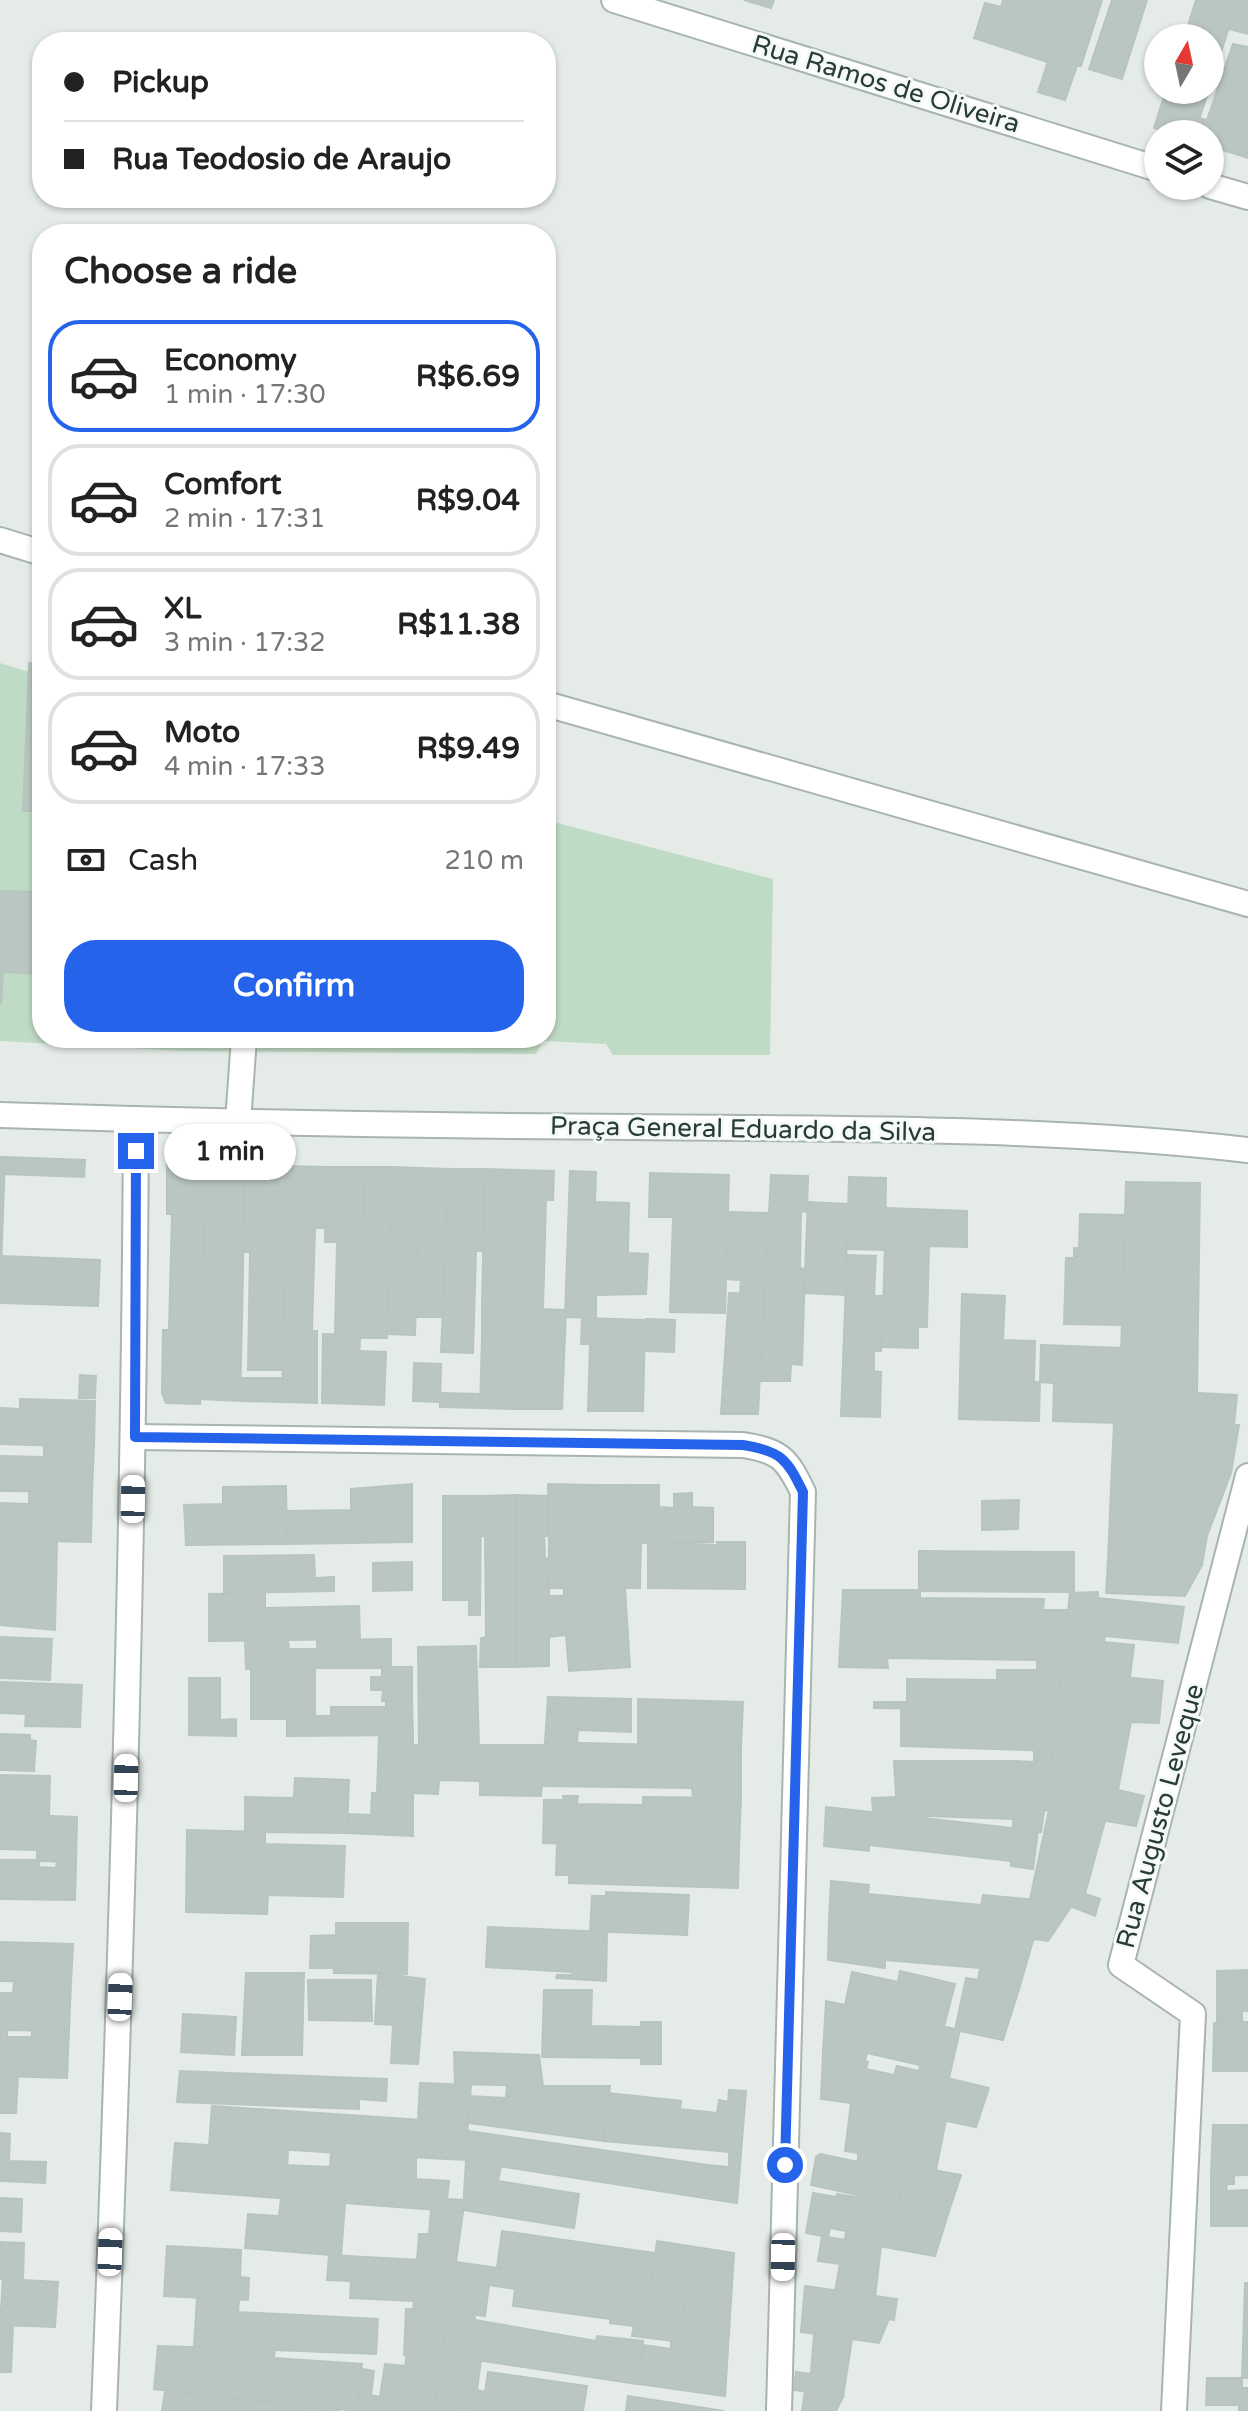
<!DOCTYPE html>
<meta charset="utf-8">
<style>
body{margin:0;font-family:"Varela Round",sans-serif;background:#f2f2f2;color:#222;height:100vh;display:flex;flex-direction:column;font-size:30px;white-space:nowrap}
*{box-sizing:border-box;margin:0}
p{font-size:26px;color:#767676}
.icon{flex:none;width:44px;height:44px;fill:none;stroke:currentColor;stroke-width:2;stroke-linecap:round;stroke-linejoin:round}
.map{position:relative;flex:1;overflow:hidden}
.side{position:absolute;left:32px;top:224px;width:524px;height:824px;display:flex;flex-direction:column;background:#fff;border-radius:32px;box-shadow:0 2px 6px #0004}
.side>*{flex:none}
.guide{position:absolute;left:32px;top:32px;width:524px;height:176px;border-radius:32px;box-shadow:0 2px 6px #0004;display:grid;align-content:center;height:176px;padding:0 32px;background:#fff}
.needle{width:52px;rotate:9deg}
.fabs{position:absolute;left:1144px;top:24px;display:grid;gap:16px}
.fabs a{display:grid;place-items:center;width:80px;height:80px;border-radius:50%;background:#fff;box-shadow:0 2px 6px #0004;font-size:40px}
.end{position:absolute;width:36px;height:36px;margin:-18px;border:10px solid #2563eb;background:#fff;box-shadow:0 0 0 4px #fff}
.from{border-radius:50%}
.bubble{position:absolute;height:56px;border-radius:28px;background:#fff;box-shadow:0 2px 6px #0004;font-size:26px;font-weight:700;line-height:56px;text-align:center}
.car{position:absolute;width:24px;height:48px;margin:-24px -12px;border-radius:10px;box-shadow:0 0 6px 2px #0007;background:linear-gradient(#fff 24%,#345 0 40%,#fff 0 76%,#345 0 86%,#fff 0)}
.guide b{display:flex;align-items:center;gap:28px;height:76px;font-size:30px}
.guide b+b{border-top:2px solid #e0e0e0}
.guide i{width:20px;height:20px;background:#222}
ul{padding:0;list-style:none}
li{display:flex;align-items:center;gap:24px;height:112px;margin:0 16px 12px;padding:0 16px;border:4px solid #e0e0e0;border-radius:32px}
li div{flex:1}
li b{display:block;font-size:30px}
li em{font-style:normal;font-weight:700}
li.on{border-color:#2563eb}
li>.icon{width:72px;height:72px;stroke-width:1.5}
h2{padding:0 32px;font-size:36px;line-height:96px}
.pay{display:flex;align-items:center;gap:20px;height:88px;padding:0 32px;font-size:30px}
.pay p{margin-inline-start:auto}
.cta{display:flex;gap:16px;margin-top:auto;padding:16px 32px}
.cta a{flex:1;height:92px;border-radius:32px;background:#2563eb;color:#fff;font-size:32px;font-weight:700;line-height:92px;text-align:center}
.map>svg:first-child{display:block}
.green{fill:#c0dbc5}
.building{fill:#bac7c1;stroke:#b8c5bf;stroke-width:2}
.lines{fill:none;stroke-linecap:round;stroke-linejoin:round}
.minor-casing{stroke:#a8b4af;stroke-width:28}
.minor{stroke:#fff;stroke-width:24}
.route{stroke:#2563eb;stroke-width:10}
.labels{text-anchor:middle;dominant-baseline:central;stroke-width:6;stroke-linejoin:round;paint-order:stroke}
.street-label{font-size:26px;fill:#263c35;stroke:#f5f9f7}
</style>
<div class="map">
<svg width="1248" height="2411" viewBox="0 0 1248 2411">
<rect width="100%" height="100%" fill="#e5ece8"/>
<!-- green -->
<path class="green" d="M0,663L42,676V1038H546V820L773,879L770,1055H613L606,1044L543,1041L536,1054L185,1051L0,1041Z"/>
<!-- building -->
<g class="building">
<path d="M744,0H774L771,8Z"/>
<path d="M1003,0H1068L1047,62L974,38L985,3L1001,7Z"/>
<path d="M1068,0H1102L1081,66H1077L1065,100L1038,92Z"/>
<path d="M1112,0H1147L1122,79L1089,69Z"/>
<path d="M1196,0H1238L1210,86V38H1184Z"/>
<path d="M1238,0H1248V34L1229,29Z"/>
<path d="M1233,44L1248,47V158L1210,146V134H1194L1199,118L1207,120Z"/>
<path d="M1166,90H1209L1194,134H1171L1154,128Z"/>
<path d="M29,663L42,664V811H23Z"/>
<path d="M0,891L42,892V974L3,972L1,1005Z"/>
<path d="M0,1157H5L0,1296Z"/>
<path d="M5,1157L85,1160L84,1177L4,1174Z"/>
<path d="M167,1163L206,1164L200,1404L166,1403L162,1393L163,1330H169L172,1214H167Z"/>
<path d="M206,1164L245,1165L242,1321L202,1319Z"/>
<path d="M245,1165L287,1166L283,1370H248L250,1252H243Z"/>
<path d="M287,1166L326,1167L325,1228H315L312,1331H317V1403L282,1402Z"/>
<path d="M326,1167H365L360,1335H335L337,1242H325Z"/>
<path d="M365,1167H393L387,1338H360Z"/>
<path d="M393,1167L420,1168L415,1335L387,1334Z"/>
<path d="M420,1168L449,1169L442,1317H415Z"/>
<path d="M449,1169H485L483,1251H476L473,1353L441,1352Z"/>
<path d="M485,1169L554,1171L553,1200H546L543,1309L482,1307Z"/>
<path d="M570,1171L596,1172L595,1202L629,1203L628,1253L648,1254L646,1294L596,1295V1318L565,1317Z"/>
<path d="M650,1173L729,1175L725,1313L670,1312L673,1217H649Z"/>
<path d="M771,1175L808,1176L807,1212L801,1211L800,1268L805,1269L802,1365L791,1364L790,1381H760Z"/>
<path d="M849,1177L886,1178L885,1250L847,1249Z"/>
<path d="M1126,1182L1200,1183L1197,1394L1120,1389Z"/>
<path d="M808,1202L848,1204L845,1295L804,1293Z"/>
<path d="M886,1208L967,1211V1247L929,1246L927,1327H918V1348L882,1347Z"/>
<path d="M728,1212L769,1213L764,1294L740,1293L741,1280L726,1279Z"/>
<path d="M1080,1214L1125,1215L1122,1325L1064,1324L1066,1258H1074V1248H1079Z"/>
<path d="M847,1255L876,1256L874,1296H883L881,1351H874V1371L881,1372L880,1417L841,1416Z"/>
<path d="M1,1256L100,1260L98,1306L0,1303Z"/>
<path d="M729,1293L764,1294L758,1414H721Z"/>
<path d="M962,1294L1005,1296L1003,1340L1035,1341L1034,1382H1040L1039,1421L959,1419Z"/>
<path d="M482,1307L566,1310L562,1409H514L515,1339L482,1338Z"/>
<path d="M582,1318L645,1320L643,1411H588L590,1344H581Z"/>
<path d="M202,1319L242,1321L240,1401L200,1399Z"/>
<path d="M646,1319L675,1320L674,1352L645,1351Z"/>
<path d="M323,1334L360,1335L358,1404L322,1403Z"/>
<path d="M482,1338L515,1339L514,1409L480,1408Z"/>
<path d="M1041,1345L1122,1348L1120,1423L1053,1421L1054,1383L1040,1382Z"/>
<path d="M359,1351L386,1352L384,1405L358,1404Z"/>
<path d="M414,1363L441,1364L440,1402L413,1401Z"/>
<path d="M80,1375L96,1376L95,1398H79Z"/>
<path d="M240,1378H283L282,1402L240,1401Z"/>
<path d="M1120,1389L1237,1395L1234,1426L1120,1423Z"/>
<path d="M440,1393L480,1394V1408L440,1407Z"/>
<path d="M20,1399L95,1401L94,1447L0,1444V1408L20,1409Z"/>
<path d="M1114,1423L1239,1425L1231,1473L1112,1465Z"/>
<path d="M44,1445L94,1447L92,1492L0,1491V1456L44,1457Z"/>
<path d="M1112,1465L1231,1473L1207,1536L1202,1565L1108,1561Z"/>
<path d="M412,1484V1542L287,1544L286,1511L351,1510V1489Z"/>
<path d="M548,1484L593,1485V1543H549Z"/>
<rect x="593" y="1485" width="32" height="58"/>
<path d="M625,1485H659V1507L674,1508V1494L692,1493V1507L713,1508V1542L625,1543Z"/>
<path d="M286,1486L287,1544L186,1545L184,1505L223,1504V1487Z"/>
<path d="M29,1491L92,1492L91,1542L0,1540V1503L29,1504Z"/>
<path d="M516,1495L548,1496V1536H544L545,1559L549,1558V1666L516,1667Z"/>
<path d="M516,1495V1667H480L481,1638L486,1637L485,1536H480L481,1496Z"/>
<path d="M443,1496H481L480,1615H469V1600H443Z"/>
<path d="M1019,1500L1018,1529L982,1530V1501Z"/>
<path d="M0,1540L57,1542L55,1630L0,1625Z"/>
<path d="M641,1542L640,1588H548L549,1543Z"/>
<path d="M648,1542L718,1545L717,1542H745V1589L648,1588Z"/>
<path d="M919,1551L1074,1552V1592L919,1591Z"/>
<path d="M314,1555L315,1578L334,1577V1591L224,1593V1556Z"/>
<path d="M1108,1561L1202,1565L1185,1596L1106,1593Z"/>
<path d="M412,1562V1590L373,1591V1563Z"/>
<path d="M564,1588H625L630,1667L569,1671L566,1635L549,1637V1596H564Z"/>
<path d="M843,1590H920V1598L1044,1599L1043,1610H1069L1066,1631L841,1629Z"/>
<path d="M1098,1592V1598L1184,1607L1178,1643L1105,1636L1104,1642L1134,1645L1130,1677L1061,1671L1070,1593Z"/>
<path d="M265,1593V1608L359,1606L360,1639L209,1641V1594Z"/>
<path d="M841,1629L1066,1631L1062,1670H1037V1660L887,1658L888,1668L839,1667Z"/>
<path d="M0,1637L52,1639L50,1680L0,1678Z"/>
<path d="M391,1639V1668H315V1716H331V1707H386V1701H412L413,1735L287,1736V1719H251V1669H246L245,1640H288L289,1649H317V1640Z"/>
<path d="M476,1646L480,1781L439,1780L438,1794L413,1793V1745H419L418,1647Z"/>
<path d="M382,1667H412V1701H382L383,1690H371V1677H382Z"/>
<path d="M997,1670H1062L1058,1711L874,1708V1702H907V1679L997,1680Z"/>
<path d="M1061,1671L1163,1681L1159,1723L1131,1722L1126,1748L1055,1735Z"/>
<path d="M189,1678H220V1720L236,1719V1736L189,1735Z"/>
<path d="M0,1682L82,1685L80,1727L25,1726L26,1714L0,1713Z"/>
<path d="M548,1697L631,1699V1732L578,1730L577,1744L545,1742Z"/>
<path d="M638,1699L743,1702L741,1747L638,1745Z"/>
<path d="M901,1709L1058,1711L1053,1751L901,1746Z"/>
<path d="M0,1734L30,1735V1740L36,1741L34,1771L0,1770Z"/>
<path d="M379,1735H413V1836L347,1833L348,1814L371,1815L372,1793H377Z"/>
<path d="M1055,1735L1126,1748L1118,1790L1050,1774Z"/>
<path d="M545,1742L741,1747V1798H693L692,1788L542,1786Z"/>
<path d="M480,1745H545L541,1796L480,1795Z"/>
<path d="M1034,1750L1053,1751L1041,1832L1013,1828L1016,1761L1034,1762Z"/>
<path d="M894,1761H1016L1014,1819L897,1815Z"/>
<path d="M1050,1774L1144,1796L1136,1826L1044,1810Z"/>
<path d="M0,1775L50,1776L49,1816L0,1814Z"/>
<path d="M295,1778L349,1780L347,1833L245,1832V1797L294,1798Z"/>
<path d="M563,1796H578L577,1804L643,1805V1797L741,1798L739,1849L543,1843L544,1800H564Z"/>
<path d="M896,1797L897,1815L873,1813L872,1798Z"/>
<path d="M826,1807L1038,1831L1033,1869L1011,1866V1861L869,1845V1851L824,1846Z"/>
<path d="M1049,1810L1105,1821L1085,1894L1100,1899L1095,1916L1060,1902L1030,1899Z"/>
<path d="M0,1814L77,1817L76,1862L37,1861V1850L0,1849Z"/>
<path d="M187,1830L265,1832V1844L345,1846L343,1897L268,1895L267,1914L186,1912Z"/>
<path d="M557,1843L739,1849L738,1888L569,1883V1875H556Z"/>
<path d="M0,1860H39V1867L56,1868L57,1861L76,1862L75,1900L0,1899Z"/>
<path d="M831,1881L869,1885L868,1894L981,1905L983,1895L1060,1902L1033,1941L829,1921Z"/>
<path d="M606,1892L689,1895L687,1935L590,1931L592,1896H606Z"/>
<path d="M1060,1902L1071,1907L1048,1941L1035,1939Z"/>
<path d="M829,1921L1033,1941L1020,1986L978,1980L980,1968L885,1960V1968L828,1960Z"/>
<path d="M336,1923H408L407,1974L334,1973V1968H310L311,1936L336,1935Z"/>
<path d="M488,1927L607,1932L606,1981L556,1978L557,1975H572V1972L486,1967Z"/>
<path d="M0,1942L73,1944L71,1982L0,1981Z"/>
<path d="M1248,1970V2011H1242V2022H1217V1971Z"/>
<path d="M900,1971L955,1984L944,2027L845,2005L852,1972L898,1982Z"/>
<path d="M246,1973H304L302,2055H242Z"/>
<path d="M378,1973L425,1979L418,2064L391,2063L393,2025L375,2024Z"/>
<path d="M966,1978L1020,1986L1003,2040L955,2030Z"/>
<path d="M308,1980H371L372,2021L309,2020Z"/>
<path d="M14,1981L71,1982L69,2031L0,2030V1993H13Z"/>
<path d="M544,1990H592L591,2026L641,2027V2022H661V2064H641V2058L542,2057Z"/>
<path d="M826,2001L960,2030L949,2078L919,2071L920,2065L867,2053L865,2061L823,2052Z"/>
<path d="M183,2014L236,2017L234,2055L181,2052Z"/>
<path d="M1242,2022H1248V2071H1213L1214,2023Z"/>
<path d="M0,2030H7V2037H32V2030L69,2031L67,2078L0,2076Z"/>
<path d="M454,2052L539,2055L543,2086L455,2084Z"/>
<path d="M823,2052L868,2062L866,2069L894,2075L897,2066L989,2088L976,2127L879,2107L821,2099Z"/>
<path d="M180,2071L359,2078V2109L177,2102Z"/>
<path d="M0,2076H18L16,2113H0Z"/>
<path d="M359,2078L387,2079L386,2101L359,2099Z"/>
<path d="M420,2083L471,2085L468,2123L418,2119Z"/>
<path d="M507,2086H610L603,2141L468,2123L470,2096L506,2098Z"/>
<path d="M729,2090L746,2091L741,2153L603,2141L609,2093L681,2101L680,2109L717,2113L719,2100L728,2102Z"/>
<path d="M851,2103L946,2120L936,2170L906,2165L905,2170L865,2164L858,2160V2153L845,2151Z"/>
<path d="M212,2106L392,2118L390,2156L209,2145Z"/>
<path d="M392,2118L468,2123L466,2160L390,2156Z"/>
<path d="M1213,2125H1248V2175L1211,2176Z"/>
<path d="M468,2131L708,2165L729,2167V2152L741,2153L737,2203L466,2161Z"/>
<path d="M0,2133L10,2134L9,2161L46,2162L45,2183L0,2181Z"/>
<path d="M175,2143L288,2150L287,2170H294L292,2199L171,2190Z"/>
<path d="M331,2152L416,2158V2179L449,2181L447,2199L464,2200L463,2212L292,2199L294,2170H287V2165L330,2167Z"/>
<path d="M820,2154L878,2166L872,2198L811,2185L816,2157Z"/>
<path d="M466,2161L501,2166L498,2181L579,2194L574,2228L463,2210Z"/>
<path d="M906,2165L961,2175L949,2211L899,2203Z"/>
<path d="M878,2166L905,2170L899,2203L872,2198Z"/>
<path d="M1234,2175V2184H1227L1226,2191L1248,2190V2226H1211V2176Z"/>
<path d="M813,2193L836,2197L837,2194L949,2211L935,2256L845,2240L846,2231L830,2228L828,2237L806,2233Z"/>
<path d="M0,2198L22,2199L21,2232L0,2231Z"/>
<path d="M281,2198L345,2203L341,2256L245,2248L248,2214L279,2216Z"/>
<path d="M431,2209L463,2212L456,2262L417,2260L419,2234H429Z"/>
<path d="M502,2231L655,2253L650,2290L497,2268Z"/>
<path d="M822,2236L881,2246L875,2297L835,2291L840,2264L818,2261Z"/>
<path d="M657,2241L734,2253L731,2301L650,2290Z"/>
<path d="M0,2242L24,2243L23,2281L0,2279Z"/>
<path d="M167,2246L241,2250L240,2277L249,2278L248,2300L164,2296Z"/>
<path d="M329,2255L456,2262L449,2311L413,2309L414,2301L350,2298L351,2281L327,2280Z"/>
<path d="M456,2262L686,2295L680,2342L632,2336L634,2326L610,2323V2319L513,2306L515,2289L489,2285L485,2316L449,2311Z"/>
<path d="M3,2279L58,2282L55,2327L0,2325Z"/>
<path d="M1245,2283H1248V2378H1242Z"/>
<path d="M805,2286L897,2299L894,2320L889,2319L879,2343L801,2332Z"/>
<path d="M686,2295L731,2301L728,2348L680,2342Z"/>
<path d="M197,2297L239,2300L238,2312L378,2319L376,2354L194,2347Z"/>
<path d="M406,2309L449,2311L442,2356L404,2355Z"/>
<path d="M449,2311L475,2315V2320L596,2341L597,2336L643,2341L638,2384L442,2355Z"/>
<path d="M0,2325L13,2326L11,2372H0Z"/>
<path d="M814,2334L852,2339L843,2397L794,2390L796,2372L811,2374Z"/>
<path d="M671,2340L728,2348L725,2396L638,2384L643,2345L671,2349Z"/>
<path d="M158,2346L275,2350L274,2358L362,2364L357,2411L154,2389Z"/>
<path d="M407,2354L442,2356L434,2411H357L362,2369L374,2371L371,2395L380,2397L385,2364L405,2366Z"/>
<path d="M442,2355L481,2360L477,2390L485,2392L488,2372L587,2386L583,2411H485L435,2404Z"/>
<path d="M1207,2378H1242V2388H1248V2411H1239V2405H1206Z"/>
<path d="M165,2391L341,2411H162Z"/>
<path d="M805,2391L843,2397L836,2411H802Z"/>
<path d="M628,2396L724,2411H626Z"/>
<path d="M435,2404L485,2411H434Z"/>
</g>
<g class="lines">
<!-- minor casing -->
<g class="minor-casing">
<g id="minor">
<path d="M614,0L1158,169"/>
<path d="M1210,186L1248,197"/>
<path d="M0,540L42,553"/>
<path d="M546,704L1248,904"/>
<path d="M0,1115C211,1122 422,1126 634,1127C838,1129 1045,1127 1248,1150"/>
<path d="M238,1122L244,1038"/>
<path d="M135,1437L743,1445C781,1451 787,1459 803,1492L779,2411"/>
<path d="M104,2411C121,1980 134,1550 136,1119"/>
<path d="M1174,2411L1193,2014L1121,1965L1248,1476"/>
</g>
</g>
<!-- minor -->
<use href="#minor" class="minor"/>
</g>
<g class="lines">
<!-- route -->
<path class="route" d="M136,1151L135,1437L743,1445C781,1451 787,1459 803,1492L785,2165"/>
</g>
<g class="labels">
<!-- street labels -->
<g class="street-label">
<text transform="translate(886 84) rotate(17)">Rua Ramos de Oliveira</text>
<text transform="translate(743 1129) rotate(1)">Praça General Eduardo da Silva</text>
<text transform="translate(1160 1816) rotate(-75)">Rua Augusto Leveque</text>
</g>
</g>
</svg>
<div class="fabs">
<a><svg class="needle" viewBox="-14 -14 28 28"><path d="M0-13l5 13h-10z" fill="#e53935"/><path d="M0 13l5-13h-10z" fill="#767676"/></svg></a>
<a><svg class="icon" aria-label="layers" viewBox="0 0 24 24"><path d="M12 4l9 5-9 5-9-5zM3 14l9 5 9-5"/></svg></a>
</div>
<i class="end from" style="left:785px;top:2165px"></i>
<i class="end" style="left:136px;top:1151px"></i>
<div class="bubble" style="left:164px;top:1124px;width:132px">1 min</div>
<i class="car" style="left:133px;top:1499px;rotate:1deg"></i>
<i class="car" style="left:126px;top:1778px;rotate:1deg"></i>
<i class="car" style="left:120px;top:1997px;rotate:2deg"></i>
<i class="car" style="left:110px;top:2252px;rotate:2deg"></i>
<i class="car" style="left:783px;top:2257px;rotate:181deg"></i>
<div class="guide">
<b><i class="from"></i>Pickup</b>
<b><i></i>Rua Teodosio de Araujo</b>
</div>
<section class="side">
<h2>Choose a ride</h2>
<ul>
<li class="on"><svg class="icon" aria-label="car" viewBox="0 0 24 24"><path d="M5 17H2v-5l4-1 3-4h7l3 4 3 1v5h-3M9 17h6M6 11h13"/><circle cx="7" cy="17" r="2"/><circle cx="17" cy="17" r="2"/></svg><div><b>Economy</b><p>1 min · 17:30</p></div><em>R$6.69</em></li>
<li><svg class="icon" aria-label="car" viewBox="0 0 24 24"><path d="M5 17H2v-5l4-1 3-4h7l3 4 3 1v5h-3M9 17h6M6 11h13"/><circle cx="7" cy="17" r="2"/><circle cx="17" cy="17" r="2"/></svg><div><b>Comfort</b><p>2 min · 17:31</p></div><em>R$9.04</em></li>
<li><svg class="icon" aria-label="car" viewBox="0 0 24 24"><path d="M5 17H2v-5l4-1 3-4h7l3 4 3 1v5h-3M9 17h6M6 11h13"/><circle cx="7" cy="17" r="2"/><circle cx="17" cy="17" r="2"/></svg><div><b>XL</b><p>3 min · 17:32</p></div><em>R$11.38</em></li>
<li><svg class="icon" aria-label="car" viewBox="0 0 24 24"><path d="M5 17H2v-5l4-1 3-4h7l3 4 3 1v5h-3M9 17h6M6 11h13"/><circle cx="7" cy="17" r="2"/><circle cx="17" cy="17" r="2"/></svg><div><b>Moto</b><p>4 min · 17:33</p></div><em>R$9.49</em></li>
</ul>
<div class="pay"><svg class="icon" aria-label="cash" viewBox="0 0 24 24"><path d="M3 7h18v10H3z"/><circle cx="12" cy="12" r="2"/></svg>Cash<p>210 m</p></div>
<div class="cta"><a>Confirm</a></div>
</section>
</div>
